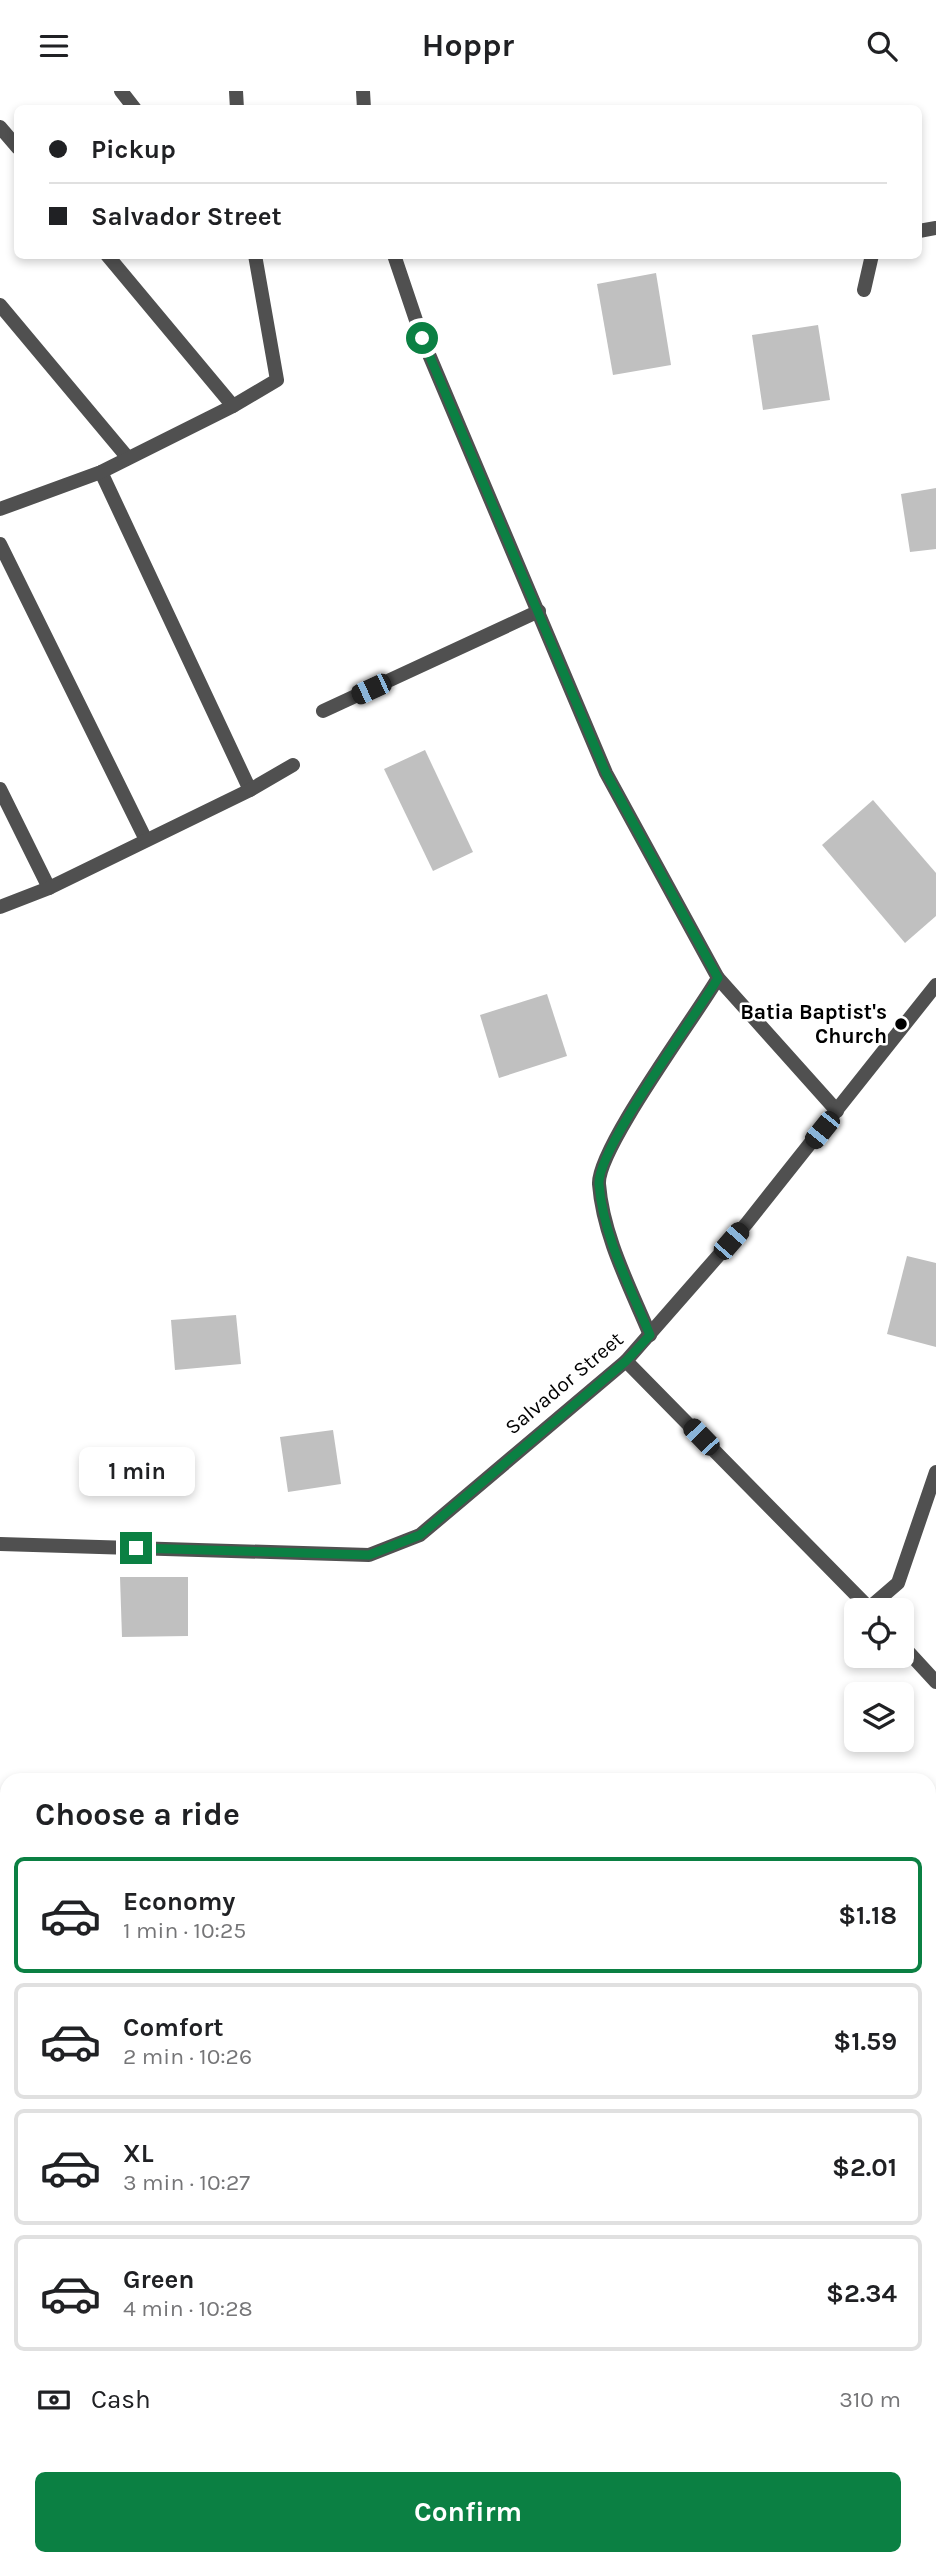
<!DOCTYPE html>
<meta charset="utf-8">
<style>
body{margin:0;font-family:Karla,sans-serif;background:#f2f2f2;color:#202124;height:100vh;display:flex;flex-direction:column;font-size:26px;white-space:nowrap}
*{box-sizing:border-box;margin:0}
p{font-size:23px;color:#757577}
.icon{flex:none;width:38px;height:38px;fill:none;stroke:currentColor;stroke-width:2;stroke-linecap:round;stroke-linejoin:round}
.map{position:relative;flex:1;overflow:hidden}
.drawer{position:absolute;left:0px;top:1682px;width:936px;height:793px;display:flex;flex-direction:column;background:#fff;border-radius:21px 21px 0 0;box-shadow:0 4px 10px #0003}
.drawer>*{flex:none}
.banner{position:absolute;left:14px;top:14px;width:908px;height:154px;border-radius:10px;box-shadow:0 4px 10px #0003;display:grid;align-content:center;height:154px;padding:0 35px;background:#fff}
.buttons{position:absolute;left:844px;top:1507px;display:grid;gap:14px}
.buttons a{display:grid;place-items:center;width:70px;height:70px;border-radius:10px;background:#fff;box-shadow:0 4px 10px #0003;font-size:35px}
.end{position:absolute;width:32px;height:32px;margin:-16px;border:9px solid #0b8043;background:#fff;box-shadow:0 0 0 4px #fff}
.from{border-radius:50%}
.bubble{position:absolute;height:49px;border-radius:10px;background:#fff;box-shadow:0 4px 10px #0003;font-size:23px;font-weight:700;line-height:49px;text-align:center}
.car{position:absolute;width:21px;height:42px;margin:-21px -10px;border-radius:9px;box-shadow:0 0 5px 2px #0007;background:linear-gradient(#222 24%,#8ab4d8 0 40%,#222 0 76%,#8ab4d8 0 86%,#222 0)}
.banner b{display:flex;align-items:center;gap:24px;height:66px;font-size:26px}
.banner b+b{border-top:2px solid #e0e0e0}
.banner i{width:18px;height:18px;background:#202124}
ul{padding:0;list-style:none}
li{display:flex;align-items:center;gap:21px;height:116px;margin:0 14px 10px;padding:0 21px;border:4px solid #e0e0e0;border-radius:10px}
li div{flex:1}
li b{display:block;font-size:26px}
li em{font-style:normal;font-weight:700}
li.selected{border-color:#0b8043}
li>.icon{width:63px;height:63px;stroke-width:1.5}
h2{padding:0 35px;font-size:32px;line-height:84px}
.pay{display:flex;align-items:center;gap:18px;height:77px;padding:0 35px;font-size:26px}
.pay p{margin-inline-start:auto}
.primary-button{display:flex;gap:14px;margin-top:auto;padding:14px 35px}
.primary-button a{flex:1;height:80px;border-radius:10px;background:#0b8043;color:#fff;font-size:28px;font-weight:700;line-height:80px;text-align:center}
header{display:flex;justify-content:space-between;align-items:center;height:91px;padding:0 35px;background:#fff;font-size:32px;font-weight:700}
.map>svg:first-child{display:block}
.building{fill:#c0c0c0}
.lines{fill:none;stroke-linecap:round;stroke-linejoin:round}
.service{stroke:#505050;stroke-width:14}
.minor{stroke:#505050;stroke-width:14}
.tertiary{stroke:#505050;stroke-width:14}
.route{stroke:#0b8043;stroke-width:9}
.poi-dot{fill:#000;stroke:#fff;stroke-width:2.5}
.labels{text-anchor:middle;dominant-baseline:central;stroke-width:5;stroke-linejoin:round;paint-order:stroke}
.poi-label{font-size:21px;font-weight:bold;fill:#000;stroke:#fff;text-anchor:end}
.street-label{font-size:21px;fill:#000;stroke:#fff}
</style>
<header><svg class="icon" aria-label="menu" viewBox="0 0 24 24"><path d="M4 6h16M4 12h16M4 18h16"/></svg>Hoppr<svg class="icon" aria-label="search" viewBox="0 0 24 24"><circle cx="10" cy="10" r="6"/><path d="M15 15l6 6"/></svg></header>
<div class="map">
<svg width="936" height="2474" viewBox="0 0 936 2474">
<rect width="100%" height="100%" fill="#fff"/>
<!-- building -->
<g class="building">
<path d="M656,182L671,274L613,284L597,193Z"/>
<path d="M818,234L830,309L763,319L752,244Z"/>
<path d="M936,397V458L910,461L901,403Z"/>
<path d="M425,659L473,761L433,780L384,678Z"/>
<path d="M873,709L936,782V825L905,852L822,754Z"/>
<path d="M547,903L567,965L499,987L480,924Z"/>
<path d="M907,1165L936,1172V1256L887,1243Z"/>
<path d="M236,1224L241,1273L175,1279L171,1229Z"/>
<path d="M333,1339L341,1393L288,1401L280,1346Z"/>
<path d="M120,1486H188V1545L122,1546Z"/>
<path d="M187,2468H223L225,2474H189Z"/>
<path d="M236,2468H282L283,2474H237Z"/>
<path d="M352,2468H500L477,2474H353Z"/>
<path d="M650,2468H732L733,2474H628Z"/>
</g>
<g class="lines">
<!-- service -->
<path class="service" d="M323,620L539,520"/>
<!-- minor -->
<g class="minor">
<path d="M121,0L135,18"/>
<path d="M236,0L237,18"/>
<path d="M363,0L364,18"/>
<path d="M0,36L18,57"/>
<path d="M919,140L936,137"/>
<path d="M107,164L233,315"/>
<path d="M394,164L422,247L606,682L718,887C696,925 597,1058 599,1093C603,1145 630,1196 650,1244"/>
<path d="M864,199L872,164"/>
<path d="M0,214L128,367"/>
<path d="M101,381L250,699"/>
<path d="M0,418L101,381L233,315L277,289L255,164"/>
<path d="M0,453L146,749"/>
<path d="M0,698L49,797"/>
<path d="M0,816L49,797L250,699L293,674"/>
<path d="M718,887L837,1020"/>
<path d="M869,1517L898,1492L936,1381"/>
<path d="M929,2339L936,2349"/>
</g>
<!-- tertiary -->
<g class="tertiary">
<path d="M626,1270L871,1519"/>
<path d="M0,1453L369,1464L420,1444L626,1270L747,1132L936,894"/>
<path d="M901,1553L936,1591"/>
<path d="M929,2205L936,2203"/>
<path d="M0,2437L7,2435"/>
</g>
</g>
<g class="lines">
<!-- route -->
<path class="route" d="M136,1457L369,1464L420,1444L626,1270L650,1244C630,1196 603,1145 599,1093C597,1058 696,925 718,887L606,682L422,247"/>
</g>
<!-- markers -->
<circle class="poi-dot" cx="901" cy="933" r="7"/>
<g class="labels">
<!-- poi labels -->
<g class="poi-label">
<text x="887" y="921">Batia Baptist's<tspan x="887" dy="24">Church</tspan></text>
</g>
<!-- street labels -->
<g class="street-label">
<text transform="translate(564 1292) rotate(-40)">Salvador Street</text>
</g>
</g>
</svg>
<div class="buttons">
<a><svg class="icon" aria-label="locate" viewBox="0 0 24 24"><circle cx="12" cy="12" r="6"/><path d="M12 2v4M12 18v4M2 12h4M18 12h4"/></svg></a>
<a><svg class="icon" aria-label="layers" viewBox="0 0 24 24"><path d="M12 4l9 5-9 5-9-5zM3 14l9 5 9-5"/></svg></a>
</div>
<i class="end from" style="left:422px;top:247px"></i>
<i class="end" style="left:136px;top:1457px"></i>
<div class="bubble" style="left:79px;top:1356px;width:116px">1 min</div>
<i class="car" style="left:371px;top:598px;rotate:245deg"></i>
<i class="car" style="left:822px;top:1039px;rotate:219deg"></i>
<i class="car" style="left:731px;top:1150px;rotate:41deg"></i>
<i class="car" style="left:701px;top:1346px;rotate:316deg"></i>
<div class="banner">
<b><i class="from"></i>Pickup</b>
<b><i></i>Salvador Street</b>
</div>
<section class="drawer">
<h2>Choose a ride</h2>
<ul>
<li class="selected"><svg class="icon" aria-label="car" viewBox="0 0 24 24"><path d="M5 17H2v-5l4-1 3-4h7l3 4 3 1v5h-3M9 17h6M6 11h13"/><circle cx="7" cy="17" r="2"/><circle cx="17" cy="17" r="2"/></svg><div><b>Economy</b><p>1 min · 10:25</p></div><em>$1.18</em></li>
<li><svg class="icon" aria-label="car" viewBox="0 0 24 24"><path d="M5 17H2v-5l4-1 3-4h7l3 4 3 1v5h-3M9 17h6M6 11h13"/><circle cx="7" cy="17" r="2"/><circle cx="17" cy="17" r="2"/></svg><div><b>Comfort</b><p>2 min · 10:26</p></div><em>$1.59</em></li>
<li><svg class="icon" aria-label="car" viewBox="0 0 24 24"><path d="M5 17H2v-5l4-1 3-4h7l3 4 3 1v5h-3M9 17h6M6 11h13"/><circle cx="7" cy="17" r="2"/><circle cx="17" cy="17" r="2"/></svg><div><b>XL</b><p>3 min · 10:27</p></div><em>$2.01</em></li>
<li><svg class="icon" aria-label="car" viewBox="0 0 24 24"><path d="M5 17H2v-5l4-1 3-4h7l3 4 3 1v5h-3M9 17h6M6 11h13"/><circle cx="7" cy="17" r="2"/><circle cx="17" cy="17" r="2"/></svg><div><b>Green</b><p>4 min · 10:28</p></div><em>$2.34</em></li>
</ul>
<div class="pay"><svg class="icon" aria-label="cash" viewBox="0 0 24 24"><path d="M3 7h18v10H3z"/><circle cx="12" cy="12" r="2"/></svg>Cash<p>310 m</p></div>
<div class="primary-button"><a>Confirm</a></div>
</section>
</div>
